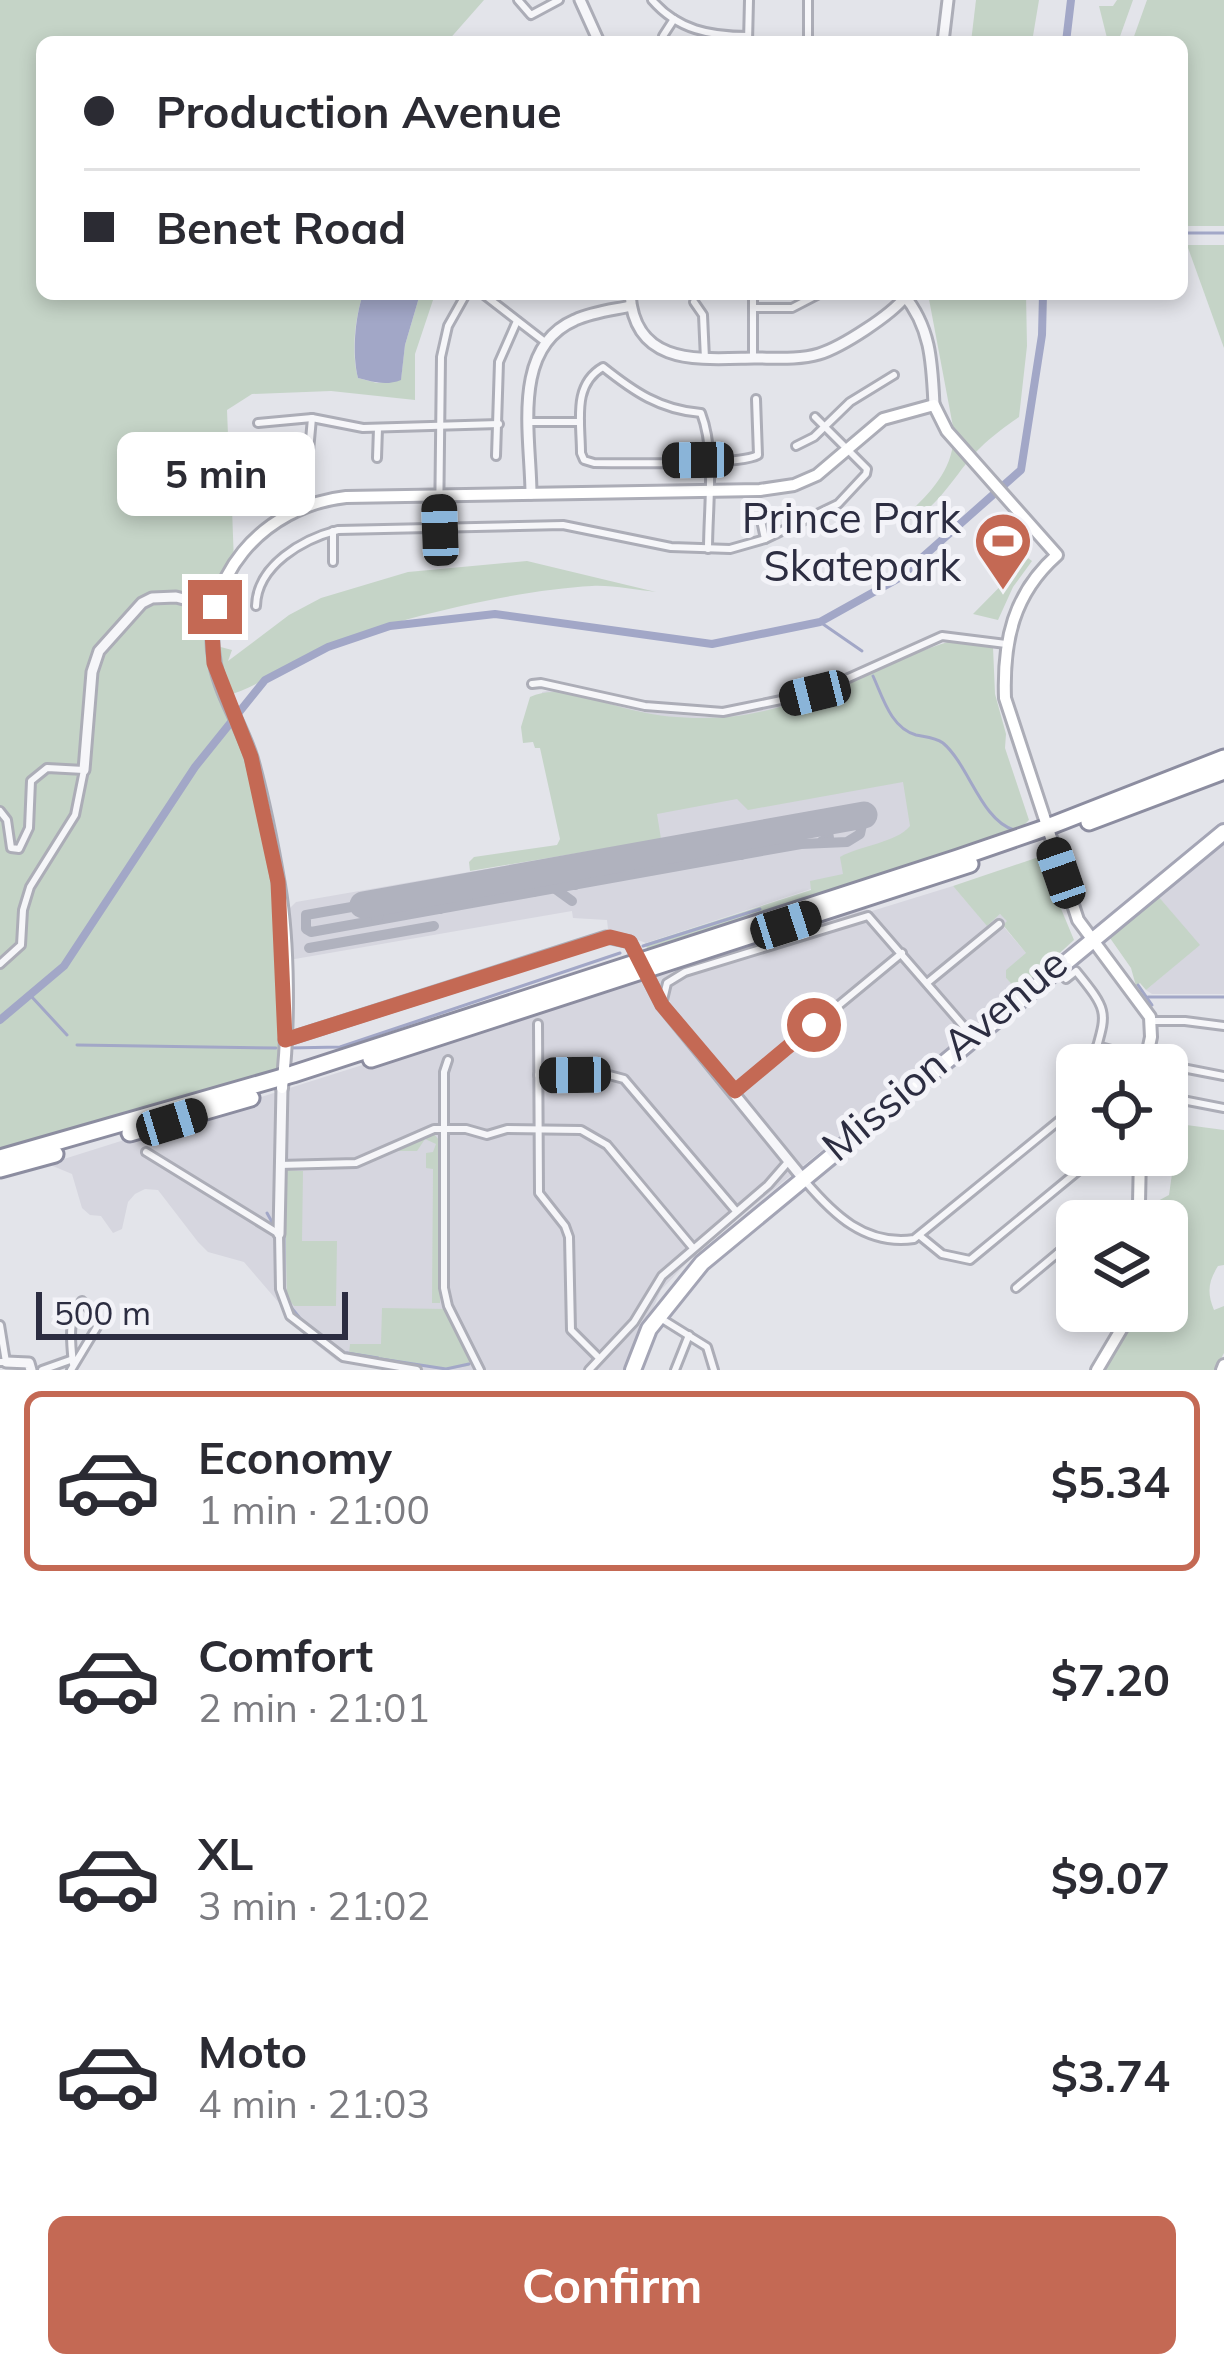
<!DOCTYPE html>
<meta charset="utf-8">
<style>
body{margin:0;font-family:Mulish,sans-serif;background:#f2f2f3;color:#2b2b33;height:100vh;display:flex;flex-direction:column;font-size:45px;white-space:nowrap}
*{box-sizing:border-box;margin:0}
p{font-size:39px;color:#7c7c81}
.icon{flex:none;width:66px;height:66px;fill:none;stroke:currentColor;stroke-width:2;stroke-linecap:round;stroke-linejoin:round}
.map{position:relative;height:1370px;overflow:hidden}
.details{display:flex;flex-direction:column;background:#fff;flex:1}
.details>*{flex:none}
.top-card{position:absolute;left:36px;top:36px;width:1152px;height:264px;border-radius:18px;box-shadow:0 6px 18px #0003;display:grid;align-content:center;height:264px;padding:0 48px;background:#fff}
.fabs{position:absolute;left:1056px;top:1044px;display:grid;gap:24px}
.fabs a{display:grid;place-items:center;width:132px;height:132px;border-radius:18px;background:#fff;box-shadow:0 6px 18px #0003;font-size:60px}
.scale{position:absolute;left:36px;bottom:30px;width:312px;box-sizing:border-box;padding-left:12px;border:6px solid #2c2d41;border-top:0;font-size:33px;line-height:42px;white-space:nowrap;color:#2c2d41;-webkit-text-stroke:9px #f3f3f8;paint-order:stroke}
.end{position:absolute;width:54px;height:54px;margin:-27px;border:15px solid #c46954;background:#fff;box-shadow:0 0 0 6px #fff}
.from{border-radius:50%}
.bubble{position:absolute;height:84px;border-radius:18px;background:#fff;box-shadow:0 6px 18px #0003;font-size:39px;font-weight:700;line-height:84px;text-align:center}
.car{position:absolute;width:36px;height:72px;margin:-36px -18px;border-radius:15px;box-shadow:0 0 9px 3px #0007;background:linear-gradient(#222 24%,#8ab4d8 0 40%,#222 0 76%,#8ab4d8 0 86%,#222 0)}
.top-card b{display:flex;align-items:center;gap:42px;height:114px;font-size:45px}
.top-card b+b{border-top:3px solid #e1e1e2}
.top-card i{width:30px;height:30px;background:#2b2b33}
ul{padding:21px 0 0;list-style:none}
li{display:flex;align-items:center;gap:36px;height:180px;margin:0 24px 18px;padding:0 24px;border:6px solid transparent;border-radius:18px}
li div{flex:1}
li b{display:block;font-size:45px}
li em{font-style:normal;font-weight:700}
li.on{border-color:#c46954}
li>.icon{width:108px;height:108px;stroke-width:1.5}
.primary-button{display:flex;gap:24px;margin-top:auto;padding:24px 48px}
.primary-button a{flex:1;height:138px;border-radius:18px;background:#c46954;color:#fff;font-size:48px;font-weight:700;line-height:138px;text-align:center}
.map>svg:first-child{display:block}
.built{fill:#d6d6df}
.green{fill:#c5d4c7}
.water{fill:#a2a7c7}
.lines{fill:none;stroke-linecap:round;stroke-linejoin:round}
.stream{stroke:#a2a7c7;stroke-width:3}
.river{stroke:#a2a7c7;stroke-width:8}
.taxiway{stroke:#b0b2be;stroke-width:10}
.runway{stroke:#b0b2be;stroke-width:27}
.minor-casing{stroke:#acadb7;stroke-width:12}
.tertiary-casing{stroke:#acadb7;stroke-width:15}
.secondary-casing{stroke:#acadb7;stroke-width:16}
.primary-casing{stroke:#a4a5b5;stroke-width:20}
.trunk-casing{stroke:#8c8da0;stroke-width:21}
.minor{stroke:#f6f6f9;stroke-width:6}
.tertiary{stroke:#f6f6f9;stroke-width:9}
.secondary{stroke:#fff;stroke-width:10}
.primary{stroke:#fff;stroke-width:14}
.trunk{stroke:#fff;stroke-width:15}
.route{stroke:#c46954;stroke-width:15}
.labels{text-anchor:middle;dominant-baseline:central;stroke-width:10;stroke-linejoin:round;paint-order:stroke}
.poi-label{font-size:42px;fill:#2c2d41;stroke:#f3f3f8;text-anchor:end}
.street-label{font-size:42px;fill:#2c2d41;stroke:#f3f3f8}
</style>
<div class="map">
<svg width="1224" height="1370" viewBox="0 0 1224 1370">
<rect width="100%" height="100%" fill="#e3e4ea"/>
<!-- built -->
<g class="built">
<path d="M876,673L1014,823L1015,830L1005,833L998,828L646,943L608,929L607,920L573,918L572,911L289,960L287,911L296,902L548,858L566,847L542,692L551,690L643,712L706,717L766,709L829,692Z"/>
<path d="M1224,841V994H1152L1146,990L1199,945L1158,896Z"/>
<path d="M953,886L987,925L1000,914L1008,921L1003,926L1027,954L1006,978L1018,991L698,1251L661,1290L626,1370H389L337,1361L311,1340L244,1262L208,1252L198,1242L158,1190L145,1189L135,1194L128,1202L122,1229L113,1233L101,1216L90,1215L82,1208L72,1174L48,1164L861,908L872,911Z"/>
</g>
<!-- green -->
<g class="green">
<path d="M0,0H484L447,42H42V294H363C355,318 351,353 358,378L377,383L401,379L405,345L420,294H435L415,354V400L331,391L252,394L227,410L228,435L258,487L253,502L247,499L232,508L234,564L224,582L213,645L232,650L228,661L289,615L321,598L408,572L527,561L656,592C636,590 613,585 592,586C516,590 394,618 324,647C289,661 261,687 226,696L244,738L281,901L283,1074L0,1149Z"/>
<path d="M976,0H1039L1032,42H971Z"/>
<path d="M1117,0H1133L1118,42H1108L1099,6H1113Z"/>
<path d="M1147,0H1224V226H1182V42H1132Z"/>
<path d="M1187,245H1224V348Z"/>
<path d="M928,294H1026L1027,346L1019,417C1006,426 992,436 981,447C956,470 935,519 898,523C926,497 954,473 954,432Z"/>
<path d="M1028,558L1032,561L1013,587L998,620L973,614Z"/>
<path d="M954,640L993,647L995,694L1006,734L1005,748L1029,820L1023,826L845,889L648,949L644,944L811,890L810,881L843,874L840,857C861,845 896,843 910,826L903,782L748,810L737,799L657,814L661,839L470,871L469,862L474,857L557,845L560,839L540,748H535L533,742L523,743L521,727L530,697C561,682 604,705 637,711C658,716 680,718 701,718C797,719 867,666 954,640Z"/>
<path d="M1036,858L1047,864L1052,887L1074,940L1018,991L1006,978V970L1026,953L1003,925L1007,921L1000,914L987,926L953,886Z"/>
<path d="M1158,896L1200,945L1146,990L1140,983L1136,986L1131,968L1110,938Z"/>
<path d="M1179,1124L1224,1130V1265L1218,1266C1208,1282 1207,1293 1214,1310L1224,1306V1353L1215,1370H1105L1135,1311H1167V1221H1143L1145,1202L1154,1203L1169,1195Z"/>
<path d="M434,1134L439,1140L440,1303H432L433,1169L426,1168V1153L433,1152L436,1144L425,1139L417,1151H397Z"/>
<path d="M284,1170L303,1171L302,1241H337L336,1306H294L287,1297Z"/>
<path d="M382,1308L445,1309L470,1359L469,1366L444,1370L349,1354L350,1344H381Z"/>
</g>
<!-- water -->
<path class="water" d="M363,294H420L405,345L401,380C386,386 373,382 358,378C352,353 355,318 363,294Z"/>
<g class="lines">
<!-- stream -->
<g class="stream">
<path d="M1182,233H1224"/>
<path d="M820,622L862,651"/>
<path d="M873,676C883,698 891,728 916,735C926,737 935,737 943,743C969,765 981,820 1014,830"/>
<path d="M643,946L760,909"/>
<path d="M1138,985L1152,1005"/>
<path d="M31,996L67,1035"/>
<path d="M1148,997H1224"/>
<path d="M77,1045L276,1048"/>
<path d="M289,1048L340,1047L620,953"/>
<path d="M267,1213L272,1222"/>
<path d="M284,1229V1292"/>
<path d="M290,1306L299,1317"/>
<path d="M303,1322L341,1351"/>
<path d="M347,1353L378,1358"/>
<path d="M381,1359L446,1369L469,1364"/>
</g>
<!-- river -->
<g class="river">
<path d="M1066,42L1071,0"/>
<path d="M0,1020L64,966L195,767L265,680L328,647L390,626L495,614L712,644L820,622L899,578L1021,470L1042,335L1043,294"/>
</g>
<!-- taxiway -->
<g class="taxiway">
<path d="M740,837L733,845L741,855"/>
<path d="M822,841L829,838L826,822"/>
<path d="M527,876L537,880L538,887L534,892"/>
<path d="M575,885L592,864"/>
<path d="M554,888L572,901"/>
<path d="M436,892L444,897L440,909"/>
<path d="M363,905L306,915V929L311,932L801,844L847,842L860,834L864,815"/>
<path d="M376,920L386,901"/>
<path d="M309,948L434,926"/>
</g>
<!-- runway -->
<path class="runway" d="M363,905L864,815"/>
<!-- minor casing -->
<g class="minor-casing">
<g id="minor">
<path d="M518,0L531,15L559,0"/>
<path d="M652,0C678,30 710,36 748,36"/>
<path d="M808,0V42"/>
<path d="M663,36L674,19"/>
<path d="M748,42L749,0"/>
<path d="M483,294L545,342"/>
<path d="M753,294V356"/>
<path d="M694,302L703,315L705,359"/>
<path d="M753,308H792L819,294"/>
<path d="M530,422H580"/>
<path d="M258,423L312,418L363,428L499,424"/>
<path d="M796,446L814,437L850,402L894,375"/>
<path d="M496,456L499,362L517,321"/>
<path d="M377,458L378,428"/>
<path d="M273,478L308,462L312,418"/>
<path d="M762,525L765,539"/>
<path d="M439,530L441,357L448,326L466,294"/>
<path d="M333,531V562"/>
<path d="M708,549C708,507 716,452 701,413C660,410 633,391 603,367C572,385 581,421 581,453L584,460L594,463C625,463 738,466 758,455L756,399"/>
<path d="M256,606C257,565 303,539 338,530L563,525L671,547L730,549L765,539L838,504L866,474L867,469L815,417"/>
<path d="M532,684L541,683L645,706L723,712L815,693L942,636L1006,644"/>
<path d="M0,811L7,820L11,848L19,849L29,828L31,781L47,768L84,770L75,815L30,887L23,910L21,945L0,964"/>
<path d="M1066,979L1076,971C1112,1015 1106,1012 1092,1065"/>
<path d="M927,983L999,924"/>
<path d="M662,1004L667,983L685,972L868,916L973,1037"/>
<path d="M1151,1021H1185L1224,1026"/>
<path d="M538,1024L539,1193L565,1226L569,1237L571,1330L599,1358"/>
<path d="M1097,1046L1166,1065"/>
<path d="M448,1060L444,1072V1288L448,1306L480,1370"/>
<path d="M1167,1065L1224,1076"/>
<path d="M538,1075H609L624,1079L736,1211"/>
<path d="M735,1091L902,953"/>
<path d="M1167,1097L1224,1108"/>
<path d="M146,1152L279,1234L280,1289L290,1316L343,1357L417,1370"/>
<path d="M279,1165L356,1163L434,1129H466L487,1135L507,1129L581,1130L607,1145L693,1248"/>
<path d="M805,1181C833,1214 865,1246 914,1239L1077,1106"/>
<path d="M1096,1221L1110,1212L1136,1210"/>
<path d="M920,1236L942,1254L970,1260L1084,1166L1088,1155"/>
<path d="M1058,1253L1077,1270"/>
<path d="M1016,1288L1077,1237"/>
<path d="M662,1319L707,1347L714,1370"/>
<path d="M0,1325L6,1362H0"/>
<path d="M42,1370L73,1359"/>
<path d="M71,1370L97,1327L93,1313L82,1301C67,1318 71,1343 73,1364"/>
<path d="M589,1370L634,1322L662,1276L768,1185L788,1162"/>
<path d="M675,1370L689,1335"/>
</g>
</g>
<!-- tertiary casing -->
<g class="tertiary-casing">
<g id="tertiary">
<path d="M580,0L599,42"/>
<path d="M943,42L948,0"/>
<path d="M630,294C635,367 700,359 754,358C775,358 799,360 819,354C842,347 891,315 905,297"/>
<path d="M903,294C931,327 932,363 934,405"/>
<path d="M531,494C531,438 510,348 575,320C592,312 612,310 631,306"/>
<path d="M84,770L92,672L99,651L142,603L152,598L176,597L215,607"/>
<path d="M285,1040L606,937L630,942L662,1005L805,1181"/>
<path d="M279,1234L282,1088"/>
<path d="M6,1362L29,1363L31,1370"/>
</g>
</g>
<!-- secondary casing -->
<g class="secondary-casing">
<g id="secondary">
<path d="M282,1088C289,1029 289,944 279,885C272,844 263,799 252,759C242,726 222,698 215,664C198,579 263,506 346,497L760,490L794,485L817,475L883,419L934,405L947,431L1057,555C1013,594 1003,641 1005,698L1078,920L1150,1017L1151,1037L1145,1065"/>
<path d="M1139,1203L1140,1155"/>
<path d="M1139,1203V1219L1136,1210Z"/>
<path d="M1097,1370L1132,1311"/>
<path d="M1222,1370L1224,1365"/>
</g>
</g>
<!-- primary casing -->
<g class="primary-casing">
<path id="primary" d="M633,1370L649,1329L702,1263L1224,832"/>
</g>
<!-- trunk casing -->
<g class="trunk-casing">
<g id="trunk">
<path d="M1089,822L1224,771"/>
<path d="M371,1059L970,864"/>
<path d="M130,1133L251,1098"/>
<path d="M0,1158L293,1074L958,858L1045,828L1224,758"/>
<path d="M0,1169L55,1154"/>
</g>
</g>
<!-- minor -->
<use href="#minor" class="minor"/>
<!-- tertiary -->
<use href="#tertiary" class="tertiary"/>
<!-- secondary -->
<use href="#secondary" class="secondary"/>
<!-- primary -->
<use href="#primary" class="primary"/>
<!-- trunk -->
<use href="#trunk" class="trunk"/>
</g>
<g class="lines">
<!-- route -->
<path class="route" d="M215,607L212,633L214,663L251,757L278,882L285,1040L610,937L630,942L662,1005L735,1091L814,1025"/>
</g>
<!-- icons -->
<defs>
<g id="stadium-pin" transform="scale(3)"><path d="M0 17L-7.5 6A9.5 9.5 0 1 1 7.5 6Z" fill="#c46954" stroke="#f3f3f8"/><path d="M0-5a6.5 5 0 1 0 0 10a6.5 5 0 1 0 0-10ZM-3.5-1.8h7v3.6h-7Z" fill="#fff"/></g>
</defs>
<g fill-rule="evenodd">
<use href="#stadium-pin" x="1003" y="541"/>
</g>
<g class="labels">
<!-- poi labels -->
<g class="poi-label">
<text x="961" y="517">Prince Park<tspan x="961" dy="48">Skatepark</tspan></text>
</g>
<!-- street labels -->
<g class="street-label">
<text transform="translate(944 1054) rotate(-40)">Mission Avenue</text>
</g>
</g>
</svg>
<div class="fabs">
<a><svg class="icon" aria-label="locate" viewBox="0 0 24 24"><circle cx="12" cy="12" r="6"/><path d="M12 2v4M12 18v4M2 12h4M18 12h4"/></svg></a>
<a><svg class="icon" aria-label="layers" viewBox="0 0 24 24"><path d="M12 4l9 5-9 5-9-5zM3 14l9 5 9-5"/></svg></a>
</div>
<div class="scale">500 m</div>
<i class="end from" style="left:814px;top:1025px"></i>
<i class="end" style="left:215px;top:607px"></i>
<div class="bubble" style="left:117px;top:432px;width:198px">5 min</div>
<i class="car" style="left:698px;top:460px;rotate:269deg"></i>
<i class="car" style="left:440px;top:530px;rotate:358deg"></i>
<i class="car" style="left:815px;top:693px;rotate:256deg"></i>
<i class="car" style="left:1061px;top:873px;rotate:341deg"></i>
<i class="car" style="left:786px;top:925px;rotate:72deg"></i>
<i class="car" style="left:575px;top:1075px;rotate:269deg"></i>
<i class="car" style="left:172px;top:1122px;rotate:73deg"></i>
<div class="top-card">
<b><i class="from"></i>Production Avenue</b>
<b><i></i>Benet Road</b>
</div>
</div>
<section class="details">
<ul>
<li class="on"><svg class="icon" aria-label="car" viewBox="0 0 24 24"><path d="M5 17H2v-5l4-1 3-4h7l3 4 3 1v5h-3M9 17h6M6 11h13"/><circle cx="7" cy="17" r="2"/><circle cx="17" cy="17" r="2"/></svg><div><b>Economy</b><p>1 min · 21:00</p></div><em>$5.34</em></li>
<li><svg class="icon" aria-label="car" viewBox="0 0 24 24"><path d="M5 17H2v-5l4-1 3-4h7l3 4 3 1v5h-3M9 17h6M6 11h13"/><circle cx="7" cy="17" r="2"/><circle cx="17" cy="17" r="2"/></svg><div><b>Comfort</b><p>2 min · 21:01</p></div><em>$7.20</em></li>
<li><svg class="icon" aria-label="car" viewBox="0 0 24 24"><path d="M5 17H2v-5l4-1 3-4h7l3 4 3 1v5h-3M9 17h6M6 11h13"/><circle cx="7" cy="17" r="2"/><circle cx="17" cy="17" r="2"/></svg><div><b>XL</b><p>3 min · 21:02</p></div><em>$9.07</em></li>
<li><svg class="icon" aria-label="car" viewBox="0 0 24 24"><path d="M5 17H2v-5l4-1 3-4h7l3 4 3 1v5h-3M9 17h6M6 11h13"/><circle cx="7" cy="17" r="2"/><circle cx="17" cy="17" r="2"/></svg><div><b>Moto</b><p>4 min · 21:03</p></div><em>$3.74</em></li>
</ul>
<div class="primary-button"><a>Confirm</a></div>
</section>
